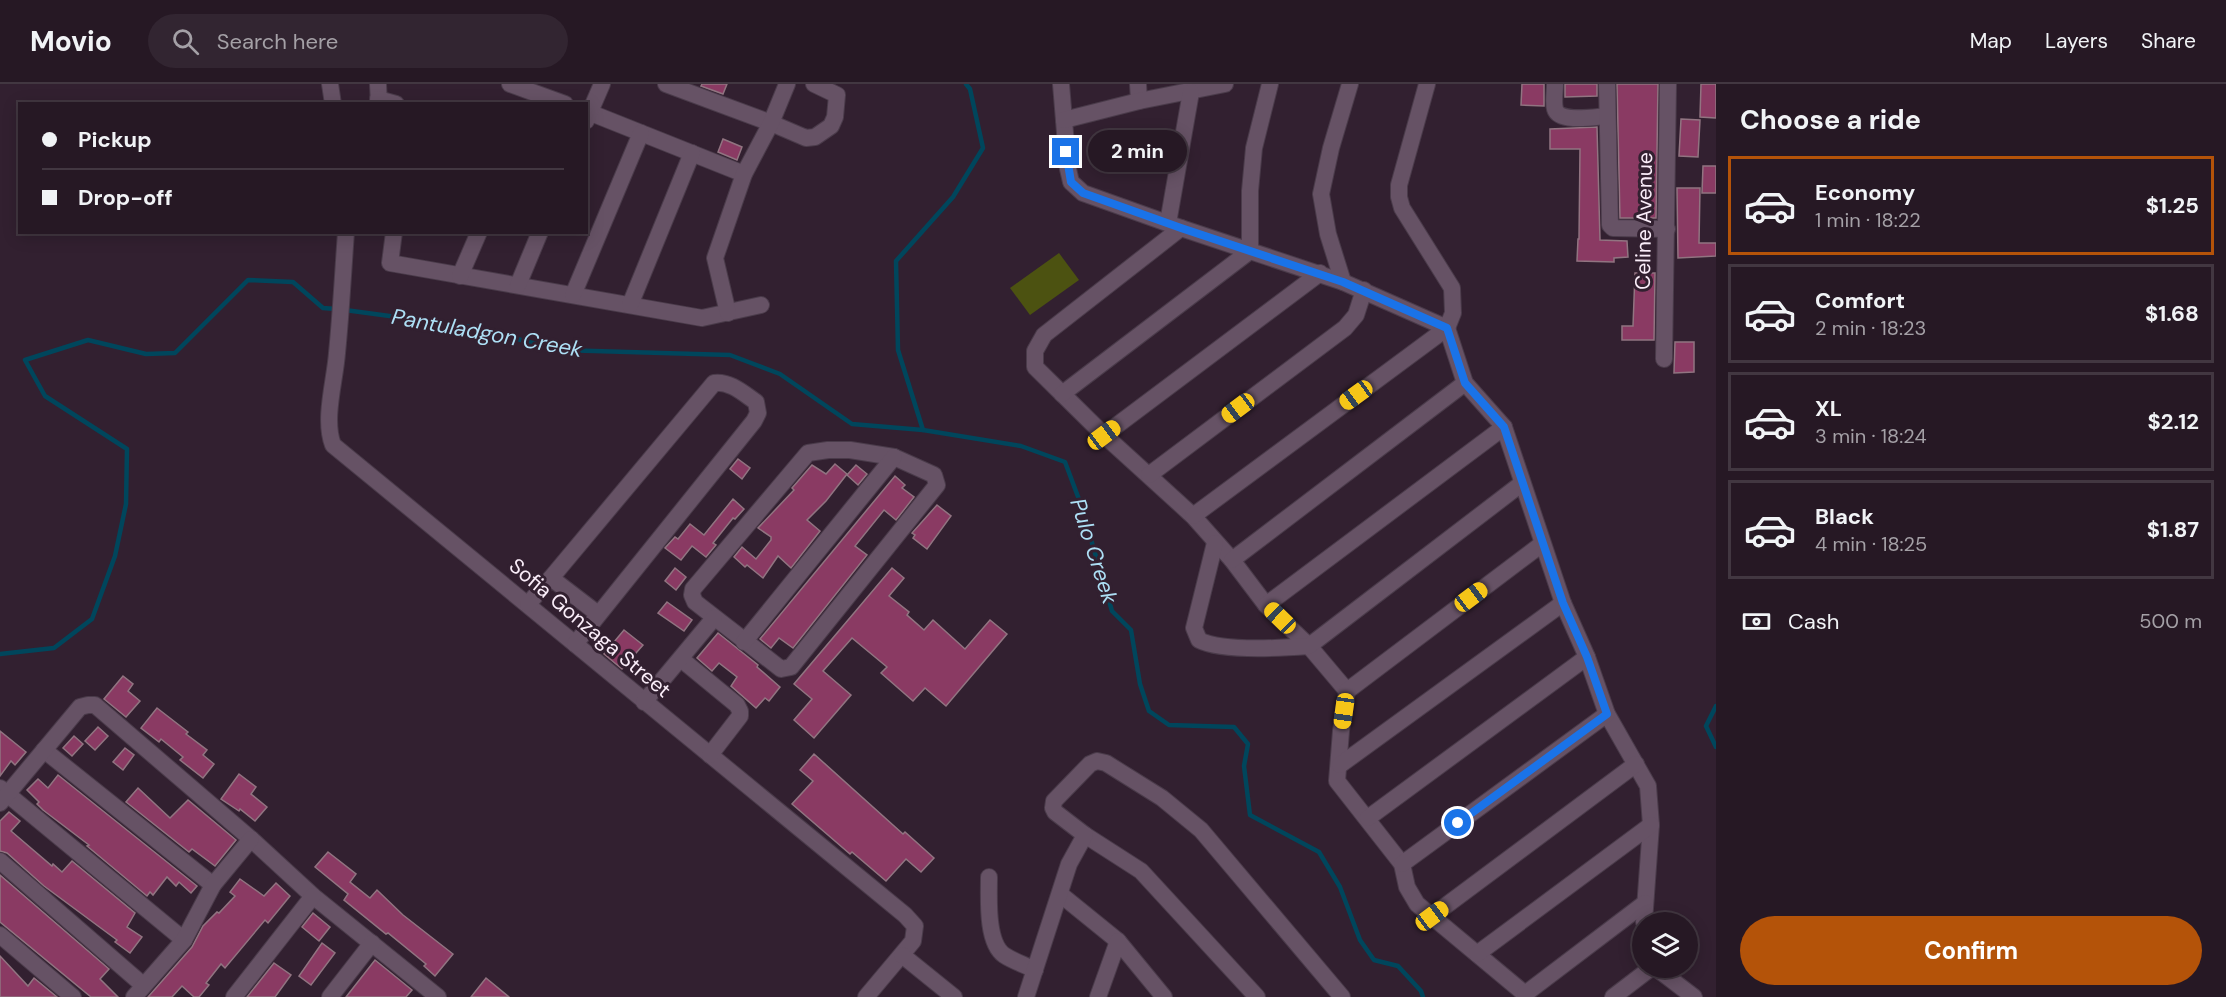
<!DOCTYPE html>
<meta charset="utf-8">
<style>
body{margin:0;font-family:"DM Sans",sans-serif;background:#322531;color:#f1f3f6;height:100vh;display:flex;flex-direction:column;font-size:22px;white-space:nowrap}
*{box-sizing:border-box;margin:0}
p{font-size:20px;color:#a4a0a6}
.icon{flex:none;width:33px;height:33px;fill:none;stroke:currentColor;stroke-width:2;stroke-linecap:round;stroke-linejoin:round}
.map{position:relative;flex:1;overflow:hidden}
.sheet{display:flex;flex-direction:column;background:#261824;width:510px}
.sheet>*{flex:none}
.banner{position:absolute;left:18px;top:18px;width:570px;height:132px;border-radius:0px;box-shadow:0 3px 15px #0003,0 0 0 2px #423741;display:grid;align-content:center;height:132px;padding:0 24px;background:#261824}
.fabs{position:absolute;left:1632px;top:828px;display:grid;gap:12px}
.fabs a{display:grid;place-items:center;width:66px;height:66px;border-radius:50%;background:#261824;box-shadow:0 3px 15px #0003,0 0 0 2px #423741;font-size:30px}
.end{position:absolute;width:27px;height:27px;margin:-14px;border:8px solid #1a73e8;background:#fff;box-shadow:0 0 0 3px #fff}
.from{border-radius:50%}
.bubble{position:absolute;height:42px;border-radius:21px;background:#261824;box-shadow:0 3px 15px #0003,0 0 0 2px #423741;font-size:20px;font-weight:700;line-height:42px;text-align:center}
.car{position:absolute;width:18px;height:36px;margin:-18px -9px;border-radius:8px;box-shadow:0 0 4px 2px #0007;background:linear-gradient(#f5c518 24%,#345 0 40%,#f5c518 0 76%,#345 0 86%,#f5c518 0)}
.banner b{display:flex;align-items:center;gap:21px;height:57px;font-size:22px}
.banner b+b{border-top:2px solid #423741}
.banner i{width:15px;height:15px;background:#f1f3f6}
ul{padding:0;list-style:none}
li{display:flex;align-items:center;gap:18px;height:99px;margin:0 12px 9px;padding:0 12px;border:3px solid #423741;border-radius:0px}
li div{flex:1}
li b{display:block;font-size:22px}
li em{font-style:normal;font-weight:700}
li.selected{border-color:#b45309}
li>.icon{width:54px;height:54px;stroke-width:1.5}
h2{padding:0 24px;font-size:27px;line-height:72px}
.pay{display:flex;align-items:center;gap:15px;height:66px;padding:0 24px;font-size:22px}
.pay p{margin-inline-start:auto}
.primary-button{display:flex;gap:12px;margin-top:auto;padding:12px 24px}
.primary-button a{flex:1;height:69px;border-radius:36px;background:#b45309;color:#fff;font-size:24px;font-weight:700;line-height:69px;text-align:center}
header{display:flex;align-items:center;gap:36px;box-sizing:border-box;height:84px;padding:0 30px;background:#261824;border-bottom:2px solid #423741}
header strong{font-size:28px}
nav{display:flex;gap:33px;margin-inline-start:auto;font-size:21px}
.search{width:420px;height:54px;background:#322531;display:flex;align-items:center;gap:15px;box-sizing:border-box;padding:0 21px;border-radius:33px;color:#a4a0a6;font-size:22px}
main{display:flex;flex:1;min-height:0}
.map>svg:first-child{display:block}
.green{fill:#4c5211}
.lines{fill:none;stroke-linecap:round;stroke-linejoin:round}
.stream{stroke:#00465c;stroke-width:4.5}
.building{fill:#8a3a63;stroke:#917481;stroke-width:1.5}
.minor-casing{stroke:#4a3b4a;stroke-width:18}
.minor{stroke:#665265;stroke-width:16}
.route{stroke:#1a73e8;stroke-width:8}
.labels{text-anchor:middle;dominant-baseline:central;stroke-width:6;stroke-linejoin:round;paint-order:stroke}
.street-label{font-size:21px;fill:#faedf9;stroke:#322030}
.water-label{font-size:22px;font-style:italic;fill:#addff5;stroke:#322030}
</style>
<header>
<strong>Movio</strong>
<div class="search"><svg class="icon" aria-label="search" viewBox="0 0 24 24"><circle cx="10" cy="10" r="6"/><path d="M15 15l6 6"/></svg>Search here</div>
<nav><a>Map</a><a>Layers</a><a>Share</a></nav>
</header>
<main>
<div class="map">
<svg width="1716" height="913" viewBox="0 0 1716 913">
<rect width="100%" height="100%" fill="#322030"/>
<!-- green -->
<path class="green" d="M1059,169L1079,196L1030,231L1010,204Z"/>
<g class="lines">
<!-- stream -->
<g class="stream">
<path d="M345,226L471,243L560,266L730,271L780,290L852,340L923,346L1021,362L1065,378L1080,418L1112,527L1131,546L1140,600L1149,627L1169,641L1234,643L1248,660L1244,682L1250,731L1319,768L1340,803L1360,856L1374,876L1398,882L1421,907L1423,913"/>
<path d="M923,346L898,266L896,177L953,113L983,64L970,5L966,0"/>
<path d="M0,570L54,564L92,535L115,472L126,420L127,365L45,312L25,276L88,256L146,270L175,269L248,196L293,198L323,224L336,225"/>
<path d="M1716,622L1706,642L1716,663"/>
</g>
</g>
<!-- building -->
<g class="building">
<path d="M702,0H727L723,10L701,2Z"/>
<path d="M1522,0H1544V22L1521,21Z"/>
<path d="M1565,0H1597V12L1565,13Z"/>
<path d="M1617,0H1658L1656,134H1620Z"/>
<path d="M1701,0H1716V34L1700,33Z"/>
<path d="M1681,35L1700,36L1698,73L1679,72Z"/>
<path d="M1597,43L1600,156L1627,157L1628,173L1614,174V178L1577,177L1578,155H1579L1580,65H1550V45Z"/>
<path d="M723,55L742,63L737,76L718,68Z"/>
<path d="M1703,82H1716V109H1702Z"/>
<path d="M1677,104H1700L1699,159H1716V172L1678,174Z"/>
<path d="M1635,189H1655L1654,256H1622V242H1633Z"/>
<path d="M1675,258H1694V288L1674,289Z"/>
<path d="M738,375L750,384L742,395L730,385Z"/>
<path d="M835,380L847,390L826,417L807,436L820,447L791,484L778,472L763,494L747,481L745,483L734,473L742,463L756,475L771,456V453L758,444L794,406L792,404L812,381L826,390Z"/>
<path d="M856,381L867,390L858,401L847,391Z"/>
<path d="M895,392L905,401L902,404L914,413L896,436L884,426L855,462L867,471L793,564L779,554L771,564L760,555Z"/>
<path d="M733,415L744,425L735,435L733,434L713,459L716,461L706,473L692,462L681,476L665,464L675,453L678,455L690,440L704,451Z"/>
<path d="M937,421L951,432L927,465L913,454L915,451L912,449Z"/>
<path d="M675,484L686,493L676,506L665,497Z"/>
<path d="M892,484L904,494L889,512L909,528L907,531L924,546L933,536L965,565L990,536L1007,550L946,622L925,604L913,617L881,589L887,583L852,554L823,587L851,611L814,654L794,636L812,615L794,600Z"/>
<path d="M667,518L692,536L684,547L658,529Z"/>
<path d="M624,546L643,561L622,585L604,570Z"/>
<path d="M718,549L758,581L757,583L780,603L769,617L765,614L756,624L731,602L737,593L719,579L712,587L697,574Z"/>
<path d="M123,592L133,600L128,607L140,617L126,633L104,615Z"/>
<path d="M157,624L188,648L186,650L207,666L203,671L214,680L203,694L180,676L183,673L161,655L159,658L141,644Z"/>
<path d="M98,643L108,652L95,666L85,657Z"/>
<path d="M0,647L26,668L15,681L11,677L0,692Z"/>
<path d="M74,652L83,660L72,672L63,664Z"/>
<path d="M125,664L134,671L123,686L113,678Z"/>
<path d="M814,670L903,750L905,748L934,774L921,788L906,775L886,797L852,768L850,770L792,720L813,697L800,686Z"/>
<path d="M239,690L256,703L251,710L267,723L255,737L240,725L239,727L221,715Z"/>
<path d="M58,691L197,802L191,809L179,798L176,802L167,793L153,811L150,808L147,812L87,762L89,761L43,726L37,720L39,718L27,706L38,695L48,704Z"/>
<path d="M138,704L170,734L188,716L236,756L215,782L192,765L189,768L126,718Z"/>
<path d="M9,728L20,737L11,747L52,782L53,780L62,788L72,777L135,829L127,843L142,853L130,869L115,858L117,856L44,802L7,769L0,767V737Z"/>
<path d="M328,768L356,790L350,798L370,814L377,806L403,831L453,870L435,892L424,882L426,880L388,849L386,850L344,816L348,810L315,783Z"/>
<path d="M0,791L109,885L100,895L118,913H91L0,838Z"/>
<path d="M240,795L264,812L276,799L290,812L268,839L265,836L225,884L221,880L206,899L209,901L199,913H194L182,902L172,913H148L192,863L203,842L217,828L219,829L235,812L230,808Z"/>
<path d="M313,829L330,843L319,857L302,843Z"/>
<path d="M322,859L335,869L311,901L299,892Z"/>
<path d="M0,872L28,902L34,894L57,913H0Z"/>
<path d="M375,876L412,906L406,913H346Z"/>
<path d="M274,879L291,891L275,913H247Z"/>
<path d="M486,894L509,913H471Z"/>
</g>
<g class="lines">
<!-- minor casing -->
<g class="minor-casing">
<g id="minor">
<path d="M330,0L333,20"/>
<path d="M378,0L379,20"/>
<path d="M510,0L565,20"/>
<path d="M666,0L771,39L806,54L815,53L831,42L835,33L837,11L814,0"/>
<path d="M1061,0L1068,85L1071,98L1083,109L1181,144L1343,198L1447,244L1465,299L1504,343L1563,519L1587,573L1607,630L1648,702L1651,741L1644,838"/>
<path d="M1138,0L1139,17"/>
<path d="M1555,0C1555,8 1553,18 1555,25C1559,39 1594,33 1606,32"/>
<path d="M1607,0L1610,141L1613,144L1667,145"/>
<path d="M378,15L396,20"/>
<path d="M586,27L744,90"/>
<path d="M1064,36L1139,17L1225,0"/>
<path d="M586,37L602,0"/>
<path d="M1168,139L1191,8"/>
<path d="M1181,144L1044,251L1035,267V283L1104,351L1193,432L1232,476L1266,521L1309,562L1347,607L1341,647L1337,697L1402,780L1407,803L1417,820L1525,910L1526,913"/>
<path d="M346,148C343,189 341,229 337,269C335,297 323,335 333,361L905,831L915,842L913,857L866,913"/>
<path d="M394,148L390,179L702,234L761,221"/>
<path d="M460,192L479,148"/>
<path d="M1343,198L1328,150L1321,110L1331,64L1350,0"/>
<path d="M518,201L540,148"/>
<path d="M573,211L641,49"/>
<path d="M630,221L692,69"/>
<path d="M728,229L715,174L744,90L771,39L787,0"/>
<path d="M1664,275L1668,0"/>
<path d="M1062,310L1250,167V107L1254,64L1270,0"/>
<path d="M1104,351L1320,189"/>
<path d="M828,366H850L894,373L934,391L937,401L791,583L781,585L695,518L692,511L693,505L808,369Z"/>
<path d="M1149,391L1345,244L1356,231L1364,206"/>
<path d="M1193,432L1447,244L1453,229L1452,204L1402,124L1399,113V101L1427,0"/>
<path d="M1215,459L1194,544L1199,556C1222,568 1283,564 1309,562L1521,400"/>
<path d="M1232,476L1465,299"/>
<path d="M528,520L551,494"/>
<path d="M1266,521L1504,343"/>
<path d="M744,558L894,373"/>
<path d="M575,560L754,337L758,329L756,318C743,309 730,297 714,299L551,494L598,530"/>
<path d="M681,575L737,621L740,627V632L710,671"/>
<path d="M1347,607L1542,460"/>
<path d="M644,618L714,534"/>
<path d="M44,666L213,801"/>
<path d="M1340,681L1563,519"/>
<path d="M0,704L184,856"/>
<path d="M0,719L80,623L88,621H95L251,755L313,812L438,913"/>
<path d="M1368,734L1587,573"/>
<path d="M1085,751L1141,787L1257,913"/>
<path d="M0,777L143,901"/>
<path d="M1402,780L1607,630"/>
<path d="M989,793C989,814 986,858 1004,871C1013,877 1025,881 1035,886"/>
<path d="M1060,810L1118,857"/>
<path d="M1432,832L1636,680"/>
<path d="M0,851L73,913"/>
<path d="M1477,870L1651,741"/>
<path d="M902,871L954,913"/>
<path d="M1656,884L1694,913"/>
<path d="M1525,910L1645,819"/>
<path d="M134,913L184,856L213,801L251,755"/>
<path d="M234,913L313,812"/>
<path d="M330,913L372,859"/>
<path d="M1026,913L1069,780L1085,751L1055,728L1053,724L1054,717L1090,680L1097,677L1106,679L1162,714L1201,746L1342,913"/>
<path d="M1098,913L1118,857L1164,913"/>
<path d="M1613,913L1651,884"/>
</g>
</g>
<!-- minor -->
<use href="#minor" class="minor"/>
</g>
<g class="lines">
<!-- route -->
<path class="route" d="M1066,68L1071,98L1083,109L1181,144L1343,198L1447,244L1465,299L1504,343L1563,519L1587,573L1607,630L1458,739"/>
</g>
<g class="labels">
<!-- street labels -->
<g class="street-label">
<text transform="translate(1644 137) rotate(-89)">Celine Avenue</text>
<text transform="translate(590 544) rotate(40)">Sofia Gonzaga Street</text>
</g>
<!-- water labels -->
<g class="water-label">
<text transform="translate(487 249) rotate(10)">Pantuladgon Creek</text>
<text transform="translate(1094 467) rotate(72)">Pulo Creek</text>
</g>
</g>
</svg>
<div class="fabs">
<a><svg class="icon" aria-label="layers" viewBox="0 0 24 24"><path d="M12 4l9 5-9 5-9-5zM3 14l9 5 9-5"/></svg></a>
</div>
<i class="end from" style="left:1458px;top:739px"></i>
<i class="end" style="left:1066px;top:68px"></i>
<div class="bubble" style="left:1088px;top:46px;width:99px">2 min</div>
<i class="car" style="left:1356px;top:311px;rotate:234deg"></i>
<i class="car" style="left:1238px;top:324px;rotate:233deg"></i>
<i class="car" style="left:1104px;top:351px;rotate:53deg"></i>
<i class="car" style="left:1471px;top:513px;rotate:53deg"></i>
<i class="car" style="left:1280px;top:534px;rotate:314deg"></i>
<i class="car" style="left:1344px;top:627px;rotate:188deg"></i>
<i class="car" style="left:1432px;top:832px;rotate:53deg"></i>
<div class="banner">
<b><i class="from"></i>Pickup</b>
<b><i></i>Drop-off</b>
</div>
</div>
<section class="sheet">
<h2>Choose a ride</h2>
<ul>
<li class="selected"><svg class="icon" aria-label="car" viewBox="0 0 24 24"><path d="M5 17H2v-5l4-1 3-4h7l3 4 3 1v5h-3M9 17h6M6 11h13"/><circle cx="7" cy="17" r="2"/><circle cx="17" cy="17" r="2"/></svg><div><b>Economy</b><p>1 min · 18:22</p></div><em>$1.25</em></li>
<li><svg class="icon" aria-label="car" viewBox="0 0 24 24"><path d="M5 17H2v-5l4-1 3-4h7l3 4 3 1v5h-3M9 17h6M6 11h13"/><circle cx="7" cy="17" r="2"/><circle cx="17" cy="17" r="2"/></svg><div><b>Comfort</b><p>2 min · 18:23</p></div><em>$1.68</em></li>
<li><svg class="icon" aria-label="car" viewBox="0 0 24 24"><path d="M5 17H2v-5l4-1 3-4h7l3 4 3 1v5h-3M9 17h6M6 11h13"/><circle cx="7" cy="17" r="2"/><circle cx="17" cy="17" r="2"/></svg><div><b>XL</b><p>3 min · 18:24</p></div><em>$2.12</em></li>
<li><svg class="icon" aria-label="car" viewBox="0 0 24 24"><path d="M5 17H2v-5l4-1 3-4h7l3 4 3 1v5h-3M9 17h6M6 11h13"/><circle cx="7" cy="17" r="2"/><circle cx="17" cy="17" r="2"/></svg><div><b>Black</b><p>4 min · 18:25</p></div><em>$1.87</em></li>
</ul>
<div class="pay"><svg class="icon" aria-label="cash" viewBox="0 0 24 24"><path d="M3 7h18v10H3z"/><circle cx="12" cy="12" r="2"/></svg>Cash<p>500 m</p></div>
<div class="primary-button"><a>Confirm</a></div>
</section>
</main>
